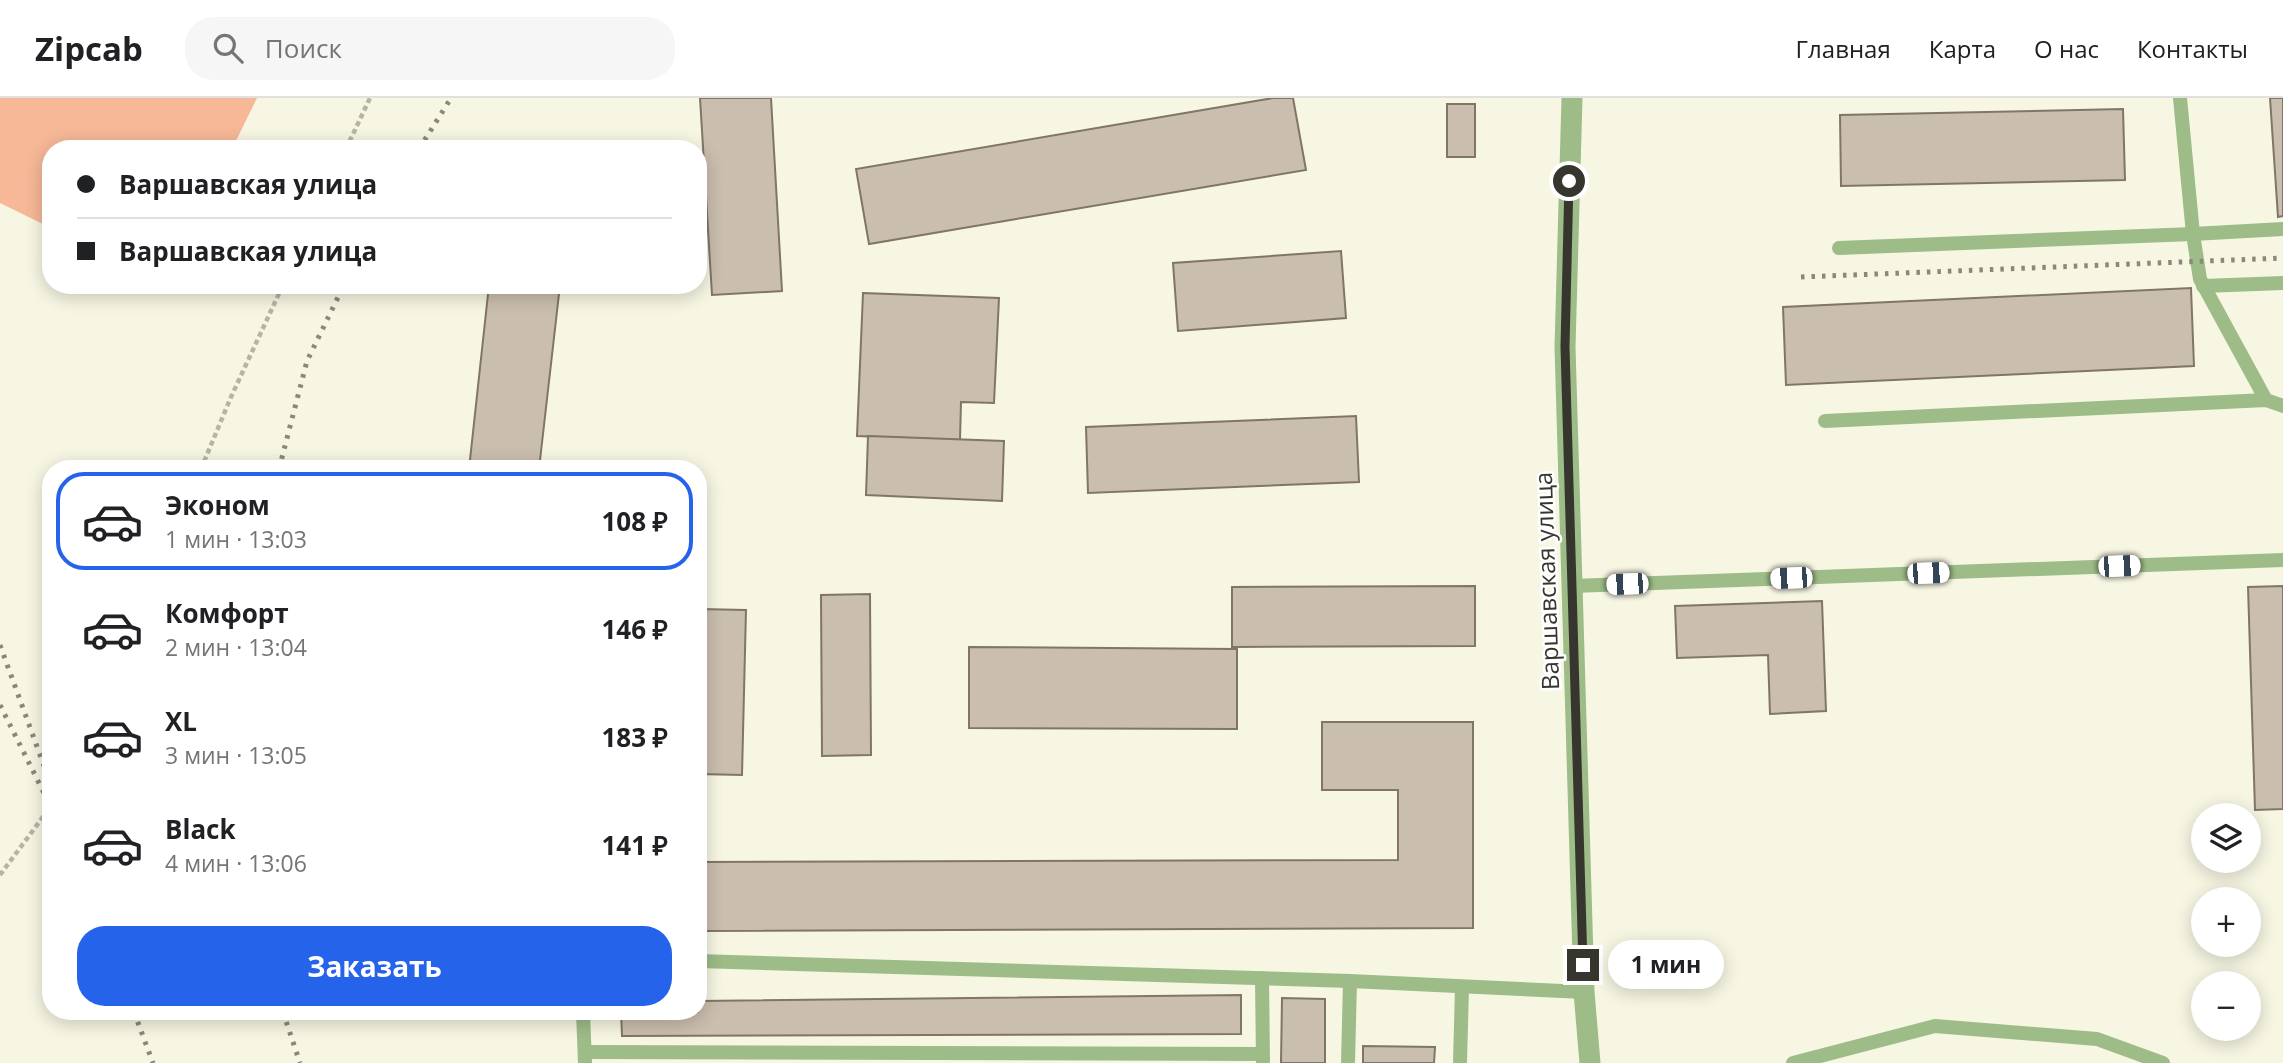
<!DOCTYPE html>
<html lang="ru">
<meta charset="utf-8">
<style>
body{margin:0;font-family:"Open Sans",sans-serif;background:#f6f6f6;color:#202124;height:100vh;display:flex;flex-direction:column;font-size:26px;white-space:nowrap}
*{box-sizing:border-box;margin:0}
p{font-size:23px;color:#757577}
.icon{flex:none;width:38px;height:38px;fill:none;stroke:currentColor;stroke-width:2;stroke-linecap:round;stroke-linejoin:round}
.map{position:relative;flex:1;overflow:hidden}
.panel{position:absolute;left:42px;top:362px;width:665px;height:560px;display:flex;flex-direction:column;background:#fff;border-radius:28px;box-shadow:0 4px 18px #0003}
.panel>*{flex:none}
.guide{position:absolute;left:42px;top:42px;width:665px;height:154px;border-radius:28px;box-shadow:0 4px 18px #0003;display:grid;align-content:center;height:154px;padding:0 35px;background:#fff}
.fabs{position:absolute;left:2191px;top:705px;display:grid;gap:14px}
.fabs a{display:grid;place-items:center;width:70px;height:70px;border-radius:50%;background:#fff;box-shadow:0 4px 18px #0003;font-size:35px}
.end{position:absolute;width:32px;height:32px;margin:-16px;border:9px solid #36352e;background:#fff;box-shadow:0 0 0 4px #fff}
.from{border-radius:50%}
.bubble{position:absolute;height:49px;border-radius:24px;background:#fff;box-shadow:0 4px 18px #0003;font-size:23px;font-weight:700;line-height:49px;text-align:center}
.car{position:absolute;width:21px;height:42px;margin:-21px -10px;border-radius:9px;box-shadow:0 0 5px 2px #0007;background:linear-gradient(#fff 24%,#345 0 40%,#fff 0 76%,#345 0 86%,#fff 0)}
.guide b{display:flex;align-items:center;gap:24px;height:66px;font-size:26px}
.guide b+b{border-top:2px solid #e0e0e0}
.guide i{width:18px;height:18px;background:#202124}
ul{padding:12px 0 0;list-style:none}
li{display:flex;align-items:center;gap:21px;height:98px;margin:0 14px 10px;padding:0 21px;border:4px solid transparent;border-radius:28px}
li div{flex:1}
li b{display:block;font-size:26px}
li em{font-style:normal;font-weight:700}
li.on{border-color:#2563eb}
li>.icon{width:63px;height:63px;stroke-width:1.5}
.cta{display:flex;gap:14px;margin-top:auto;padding:14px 35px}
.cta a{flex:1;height:80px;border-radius:28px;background:#2563eb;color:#fff;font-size:28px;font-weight:700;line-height:80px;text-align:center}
header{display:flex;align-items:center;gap:42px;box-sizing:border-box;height:98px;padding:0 35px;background:#fff;border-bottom:2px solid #e0e0e0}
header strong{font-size:33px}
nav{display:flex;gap:38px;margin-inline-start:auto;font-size:24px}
.search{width:490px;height:63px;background:#f6f6f6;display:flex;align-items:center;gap:18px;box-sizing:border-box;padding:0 24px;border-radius:28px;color:#757577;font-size:26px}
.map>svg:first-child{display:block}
.green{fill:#f6b897}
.building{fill:#cabeae;stroke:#807667;stroke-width:2}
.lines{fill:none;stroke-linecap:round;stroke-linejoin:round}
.path{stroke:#b5b4a5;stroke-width:4.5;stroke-dasharray:5 3.5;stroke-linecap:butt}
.service{stroke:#9dbc88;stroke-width:14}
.minor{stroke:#9dbc88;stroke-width:21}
.rail{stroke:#89887c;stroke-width:5;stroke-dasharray:3.5 7;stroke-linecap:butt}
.route{stroke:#36352e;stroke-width:9}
.labels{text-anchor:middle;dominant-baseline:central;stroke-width:5;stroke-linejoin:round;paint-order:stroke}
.street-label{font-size:24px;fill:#36352e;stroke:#fff}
</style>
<header>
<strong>Zipcab</strong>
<div class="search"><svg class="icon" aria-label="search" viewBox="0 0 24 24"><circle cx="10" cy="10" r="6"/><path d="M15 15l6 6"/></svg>Поиск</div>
<nav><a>Главная</a><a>Карта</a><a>О нас</a><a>Контакты</a></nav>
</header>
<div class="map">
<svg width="2283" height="965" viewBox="0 0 2283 965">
<rect width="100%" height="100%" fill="#f7f6e3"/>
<!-- green -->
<path class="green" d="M0,0H257L232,51H51V130L0,105Z"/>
<!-- building -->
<g class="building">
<path d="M700,0H771L782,193L712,197Z"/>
<path d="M1273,0H1293L1306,72L869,146L856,71Z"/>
<path d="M2270,0H2283V118L2278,119Z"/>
<rect x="1447" y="6" width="28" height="53"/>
<path d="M2123,11L2125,82L1841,88L1840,17Z"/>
<path d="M1341,153L1346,220L1178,233L1173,165Z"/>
<path d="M489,187H560L539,371H469Z"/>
<path d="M2191,190L2194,268L1786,287L1783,209Z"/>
<path d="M863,195L999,200L994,305L961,304L960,342L857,338Z"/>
<path d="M1356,318L1359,384L1088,395L1086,329Z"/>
<path d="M868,338L1004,343L1002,403L866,397Z"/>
<path d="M1475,488V548L1232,549V489Z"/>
<path d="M2283,488V711L2255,712L2248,489Z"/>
<path d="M870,496L871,657L822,658L821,497Z"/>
<path d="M1822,503L1826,613L1770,616L1768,557L1677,560L1675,508Z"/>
<path d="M699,511L746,512L742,677L698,676Z"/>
<path d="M969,549L1237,551V631L969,630Z"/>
<path d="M1322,624H1473V830L698,833V764L1398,762V692H1322Z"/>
<path d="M1241,897V936L622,938L621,914H698V903Z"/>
<path d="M1282,900L1325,901V965H1281Z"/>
<path d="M1363,948L1435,949L1434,965H1363Z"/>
</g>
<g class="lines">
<!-- path -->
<g class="path">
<path d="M346,51L370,0"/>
<path d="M201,371L231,299L283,187"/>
<path d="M0,777L51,708"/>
</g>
<!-- service -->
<g class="service">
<path d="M2180,0L2193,136L2283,131"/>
<path d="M1839,150L2193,136L2200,181L2266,302"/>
<path d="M2203,188L2283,185"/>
<path d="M1825,323L2266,302L2283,308"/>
<path d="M1572,488L2283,462"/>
<path d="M698,863L1350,883L1584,894"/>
<path d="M1262,880L1263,963"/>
<path d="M583,914L585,965"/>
<path d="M585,954L1262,956"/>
<path d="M1348,965L1350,883"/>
<path d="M1460,965L1462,889"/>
<path d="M1793,965L1935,928L2097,941L2163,965"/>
</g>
<!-- minor -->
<path class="minor" d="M1572,0L1565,249L1584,894L1590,965"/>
<!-- rail -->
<g class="rail">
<path d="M419,51L451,0"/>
<path d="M1801,179L2283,160"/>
<path d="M279,371L307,263L344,187"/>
<path d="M0,547L51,687"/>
<path d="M0,607L51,709"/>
<path d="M134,914L153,965"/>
<path d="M283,914L300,965"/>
</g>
</g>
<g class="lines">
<!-- route -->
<path class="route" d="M1569,83L1565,249L1583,867"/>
</g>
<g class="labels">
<!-- street labels -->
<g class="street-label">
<text transform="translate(1546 483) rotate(-92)">Варшавская улица</text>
</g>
</g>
</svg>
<div class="fabs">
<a><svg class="icon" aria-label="layers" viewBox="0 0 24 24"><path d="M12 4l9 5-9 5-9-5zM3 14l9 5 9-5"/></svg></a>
<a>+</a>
<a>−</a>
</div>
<i class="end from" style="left:1569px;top:83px"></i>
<i class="end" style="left:1583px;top:867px"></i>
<div class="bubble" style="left:1608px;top:842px;width:116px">1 мин</div>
<i class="car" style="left:2119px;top:468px;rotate:88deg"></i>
<i class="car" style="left:1928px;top:475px;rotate:88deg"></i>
<i class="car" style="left:1791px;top:480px;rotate:268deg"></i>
<i class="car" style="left:1627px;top:486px;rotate:268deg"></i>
<div class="guide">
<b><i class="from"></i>Варшавская улица</b>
<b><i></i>Варшавская улица</b>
</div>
<section class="panel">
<ul>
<li class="on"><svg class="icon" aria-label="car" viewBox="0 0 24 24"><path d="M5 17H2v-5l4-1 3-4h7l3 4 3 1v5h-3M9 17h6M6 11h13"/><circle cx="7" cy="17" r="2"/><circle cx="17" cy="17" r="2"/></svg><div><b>Эконом</b><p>1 мин · 13:03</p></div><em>108 ₽</em></li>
<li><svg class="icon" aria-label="car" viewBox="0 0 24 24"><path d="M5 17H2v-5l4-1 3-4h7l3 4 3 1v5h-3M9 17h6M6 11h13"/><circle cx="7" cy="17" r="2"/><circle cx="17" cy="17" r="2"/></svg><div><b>Комфорт</b><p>2 мин · 13:04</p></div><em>146 ₽</em></li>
<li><svg class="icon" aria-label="car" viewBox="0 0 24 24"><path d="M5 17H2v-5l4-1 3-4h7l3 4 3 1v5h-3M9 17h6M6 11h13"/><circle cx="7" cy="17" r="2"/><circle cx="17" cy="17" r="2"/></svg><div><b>XL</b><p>3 мин · 13:05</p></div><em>183 ₽</em></li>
<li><svg class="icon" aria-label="car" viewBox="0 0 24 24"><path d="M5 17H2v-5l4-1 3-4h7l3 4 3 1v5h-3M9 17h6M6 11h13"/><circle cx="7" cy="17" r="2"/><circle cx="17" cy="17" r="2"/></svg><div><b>Black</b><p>4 мин · 13:06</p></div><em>141 ₽</em></li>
</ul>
<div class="cta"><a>Заказать</a></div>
</section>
</div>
